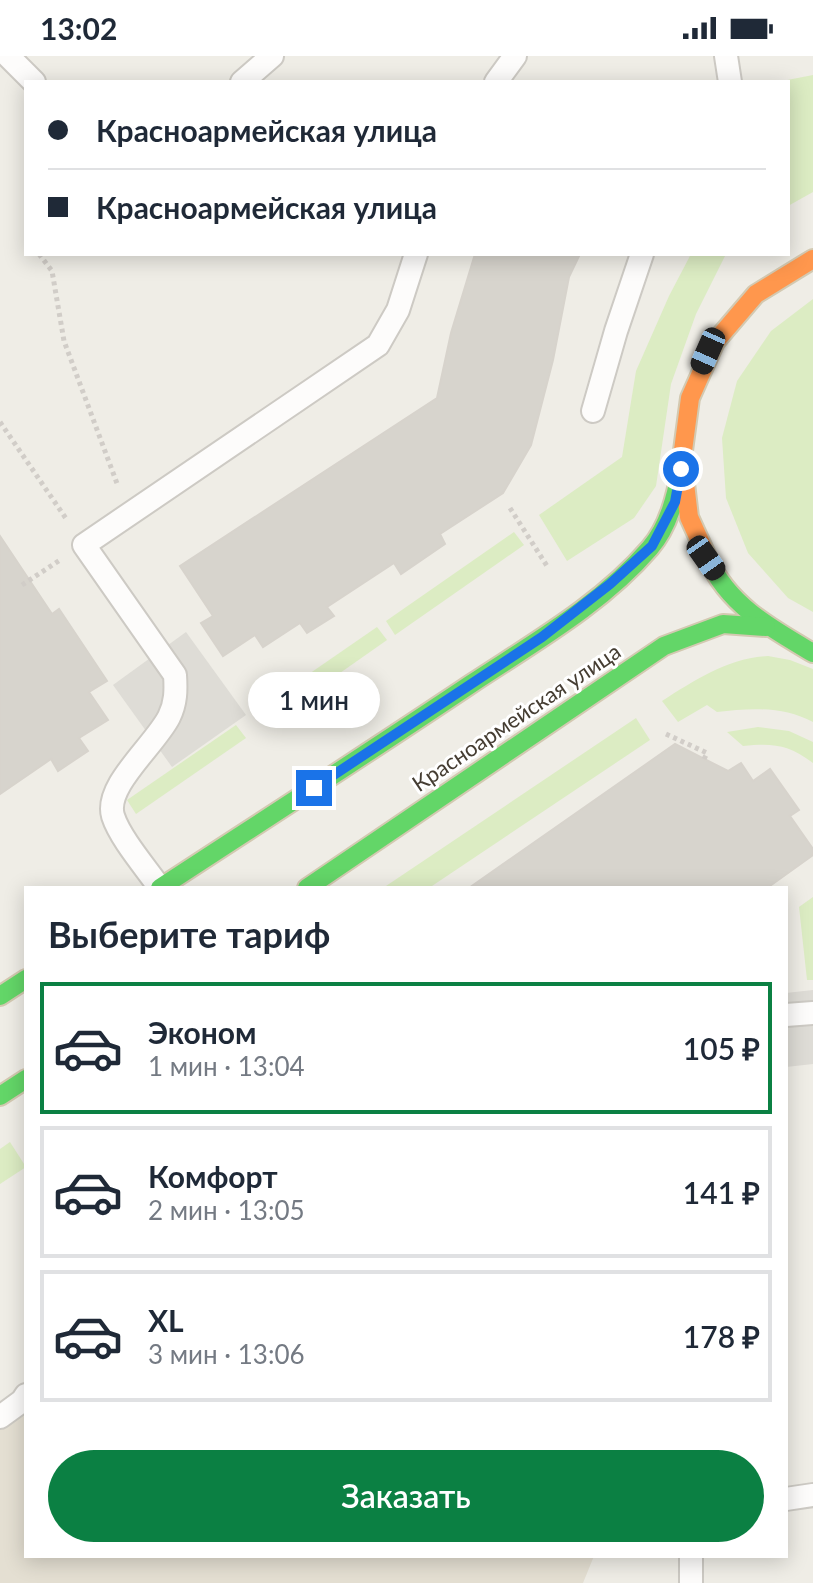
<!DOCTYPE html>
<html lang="ru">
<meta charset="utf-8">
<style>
body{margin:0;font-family:Lato,sans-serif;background:#f2f2f3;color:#1f2937;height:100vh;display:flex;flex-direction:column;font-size:30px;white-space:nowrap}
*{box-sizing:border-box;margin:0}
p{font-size:26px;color:#747a83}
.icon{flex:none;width:44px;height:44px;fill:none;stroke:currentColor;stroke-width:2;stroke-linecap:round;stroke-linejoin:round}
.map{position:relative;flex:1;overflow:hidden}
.sheet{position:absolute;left:24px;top:830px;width:764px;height:672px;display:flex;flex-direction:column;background:#fff;border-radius:0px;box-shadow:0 4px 20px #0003}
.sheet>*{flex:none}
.banner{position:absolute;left:24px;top:24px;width:766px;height:176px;border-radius:0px;box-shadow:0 4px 20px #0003;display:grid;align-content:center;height:176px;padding:0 24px;background:#fff}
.end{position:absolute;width:36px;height:36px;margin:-18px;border:10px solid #1a73e8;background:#fff;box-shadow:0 0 0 4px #fff}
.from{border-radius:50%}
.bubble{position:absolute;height:56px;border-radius:28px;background:#fff;box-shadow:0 4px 20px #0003;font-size:26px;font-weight:600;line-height:56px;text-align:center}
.car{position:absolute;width:24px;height:48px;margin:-24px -12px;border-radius:10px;box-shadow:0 0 6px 2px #0007;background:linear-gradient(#222 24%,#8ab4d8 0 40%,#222 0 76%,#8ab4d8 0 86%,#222 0)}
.banner b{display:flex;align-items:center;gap:28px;height:76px;font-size:30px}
.banner b+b{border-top:2px solid #e0e1e3}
.banner i{width:20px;height:20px;background:#1f2937}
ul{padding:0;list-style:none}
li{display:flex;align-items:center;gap:24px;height:132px;margin:0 16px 12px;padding:0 8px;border:4px solid #e0e1e3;border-radius:0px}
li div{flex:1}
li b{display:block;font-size:30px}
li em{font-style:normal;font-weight:600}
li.selected{border-color:#0b8043}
li>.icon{width:72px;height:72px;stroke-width:1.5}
h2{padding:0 24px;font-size:36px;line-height:96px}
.action{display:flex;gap:16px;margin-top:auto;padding:16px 24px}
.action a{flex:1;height:92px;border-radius:48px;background:#0b8043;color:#fff;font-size:32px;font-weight:600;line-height:92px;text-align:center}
.status{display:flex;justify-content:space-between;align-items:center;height:56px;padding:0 40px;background:#fff;direction:ltr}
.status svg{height:22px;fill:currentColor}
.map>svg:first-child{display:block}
.residential{fill:#e4dfd2}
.green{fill:#dcecc3}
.parking{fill:#dedcd6}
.building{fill:#d7d4cd;stroke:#d7d3cc;stroke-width:2}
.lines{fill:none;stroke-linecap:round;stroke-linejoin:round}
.lane-casing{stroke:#cdcac4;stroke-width:26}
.fast-casing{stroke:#d3c9b1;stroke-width:22}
.slow-casing{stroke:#d3c9b1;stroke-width:22}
.path{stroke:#d1cdc8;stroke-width:5;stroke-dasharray:4 4;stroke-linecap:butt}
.lane{stroke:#fdfcfb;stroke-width:22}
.fast{stroke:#63d668;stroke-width:18}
.slow{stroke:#ff974d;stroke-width:18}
.route{stroke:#1a73e8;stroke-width:10}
.labels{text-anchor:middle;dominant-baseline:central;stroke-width:6;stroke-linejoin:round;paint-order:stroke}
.street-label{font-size:22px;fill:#453d32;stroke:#fff}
</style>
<div class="status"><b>13:02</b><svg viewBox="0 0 49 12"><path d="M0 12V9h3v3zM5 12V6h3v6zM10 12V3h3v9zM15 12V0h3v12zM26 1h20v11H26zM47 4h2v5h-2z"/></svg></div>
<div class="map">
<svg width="813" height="1527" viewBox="0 0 813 1527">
<rect width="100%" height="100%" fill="#efede6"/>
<!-- residential -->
<path class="residential" d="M26,1351V1500H594L583,1527H0V1372Z"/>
<!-- green -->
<g class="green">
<path d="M813,19V136L788,150V26H777Z"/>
<path d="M691,198H726L696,258L671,328L656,430L634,462L567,505L539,459L622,401L636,315L669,240Z"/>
<path d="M813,243V556L788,542L748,497L726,442L722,382L737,325L771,275Z"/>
<path d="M514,476L524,489L395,579L386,565Z"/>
<path d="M377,571L387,584L273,664L264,649Z"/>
<path d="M768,600L790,604L813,613V666C783,650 750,652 717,656L707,649L678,666L662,645C695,624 728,602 768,600Z"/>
<path d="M636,662L650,684L429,832H383Z"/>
<path d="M236,669L246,682L136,758L127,744Z"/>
<path d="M758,671L789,675L813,686V707C788,688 772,687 743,690L727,676Z"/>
<path d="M813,841V924H807L799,851Z"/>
<path d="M10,1086L26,1111L0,1128V1093Z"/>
</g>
<!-- parking -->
<g class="parking">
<path d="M186,576L246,659L172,711L113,629Z"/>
<path d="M813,934V1008L786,1011V937Z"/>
</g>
<!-- building -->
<g class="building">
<path d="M475,198H580L569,221L553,304L531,389L503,437L440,478L445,488L401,518L394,507L327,551L334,560L307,577L300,567L263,591L255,579L223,600L201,567L213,560L180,510L437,342L451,277Z"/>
<path d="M0,480L52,558L59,553L107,625L89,636L108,664L79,682L88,695L58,715L51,703L0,738Z"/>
<path d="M675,688L728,715L741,707L753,725L770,713L799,754L790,760L813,793V799L767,832H469Z"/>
</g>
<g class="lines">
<!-- lane casing -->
<g class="lane-casing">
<g id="lane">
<path d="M8,0L34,26"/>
<path d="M726,0L730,26"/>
<path d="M242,26L272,0"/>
<path d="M496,26L515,0"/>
<path d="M593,355L616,275L642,198"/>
<path d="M160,832C146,812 120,782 113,760C104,730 155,689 169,661C176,647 176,634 175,619L84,489L378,289L398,254L416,198"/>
<path d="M786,959L813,957"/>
<path d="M0,1361L22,1345L26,1339"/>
<path d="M786,1443L813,1439"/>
<path d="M691,1527V1500"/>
</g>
</g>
<!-- fast casing -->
<g class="fast-casing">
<g id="fast">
<path d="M708,503C728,549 772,573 813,597"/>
<path d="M160,832C264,764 368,697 471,628C533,587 602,548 650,492C669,470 676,440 681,413"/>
<path d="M307,832L664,590L723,568L766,571"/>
<path d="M0,940L26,923"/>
<path d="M0,1040L26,1023"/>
</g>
</g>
<!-- slow casing -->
<g class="slow-casing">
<path id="slow" d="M708,503L689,461L682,402L690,342L715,286L756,238L813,203"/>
</g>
<!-- path -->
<g class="path">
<path d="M39,198L52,215L64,285L118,430"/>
<path d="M0,366L67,464"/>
<path d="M510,452L547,510"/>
<path d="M22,529L60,504"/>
<path d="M666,678L707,697L704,703"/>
</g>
<!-- lane -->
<use href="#lane" class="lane"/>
<!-- fast -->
<use href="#fast" class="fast"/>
<!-- slow -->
<use href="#slow" class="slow"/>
</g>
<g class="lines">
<!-- route -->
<path class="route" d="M314,732L542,581L610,528L652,490L675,446L681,413"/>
</g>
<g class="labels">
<!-- street labels -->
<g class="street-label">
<text transform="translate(516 661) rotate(-34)">Красноармейская улица</text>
</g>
</g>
</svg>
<i class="end from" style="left:681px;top:413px"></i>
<i class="end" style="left:314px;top:732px"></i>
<div class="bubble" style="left:248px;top:616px;width:132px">1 мин</div>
<i class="car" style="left:708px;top:295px;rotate:204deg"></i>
<i class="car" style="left:706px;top:502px;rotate:145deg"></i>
<div class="banner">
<b><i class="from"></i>Красноармейская улица</b>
<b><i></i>Красноармейская улица</b>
</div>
<section class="sheet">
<h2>Выберите тариф</h2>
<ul>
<li class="selected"><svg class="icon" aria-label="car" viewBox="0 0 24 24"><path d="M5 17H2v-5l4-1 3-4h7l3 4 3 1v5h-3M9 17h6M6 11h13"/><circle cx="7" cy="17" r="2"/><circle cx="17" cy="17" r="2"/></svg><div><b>Эконом</b><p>1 мин · 13:04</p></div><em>105 ₽</em></li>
<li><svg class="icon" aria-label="car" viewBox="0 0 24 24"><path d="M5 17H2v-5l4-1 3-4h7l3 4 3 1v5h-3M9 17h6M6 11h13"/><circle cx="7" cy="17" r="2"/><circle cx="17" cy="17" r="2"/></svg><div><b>Комфорт</b><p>2 мин · 13:05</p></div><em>141 ₽</em></li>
<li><svg class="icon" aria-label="car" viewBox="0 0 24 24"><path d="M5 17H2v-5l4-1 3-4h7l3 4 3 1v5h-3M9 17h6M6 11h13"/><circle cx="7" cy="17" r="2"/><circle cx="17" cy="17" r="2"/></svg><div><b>XL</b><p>3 мин · 13:06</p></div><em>178 ₽</em></li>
</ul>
<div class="action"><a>Заказать</a></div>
</section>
</div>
